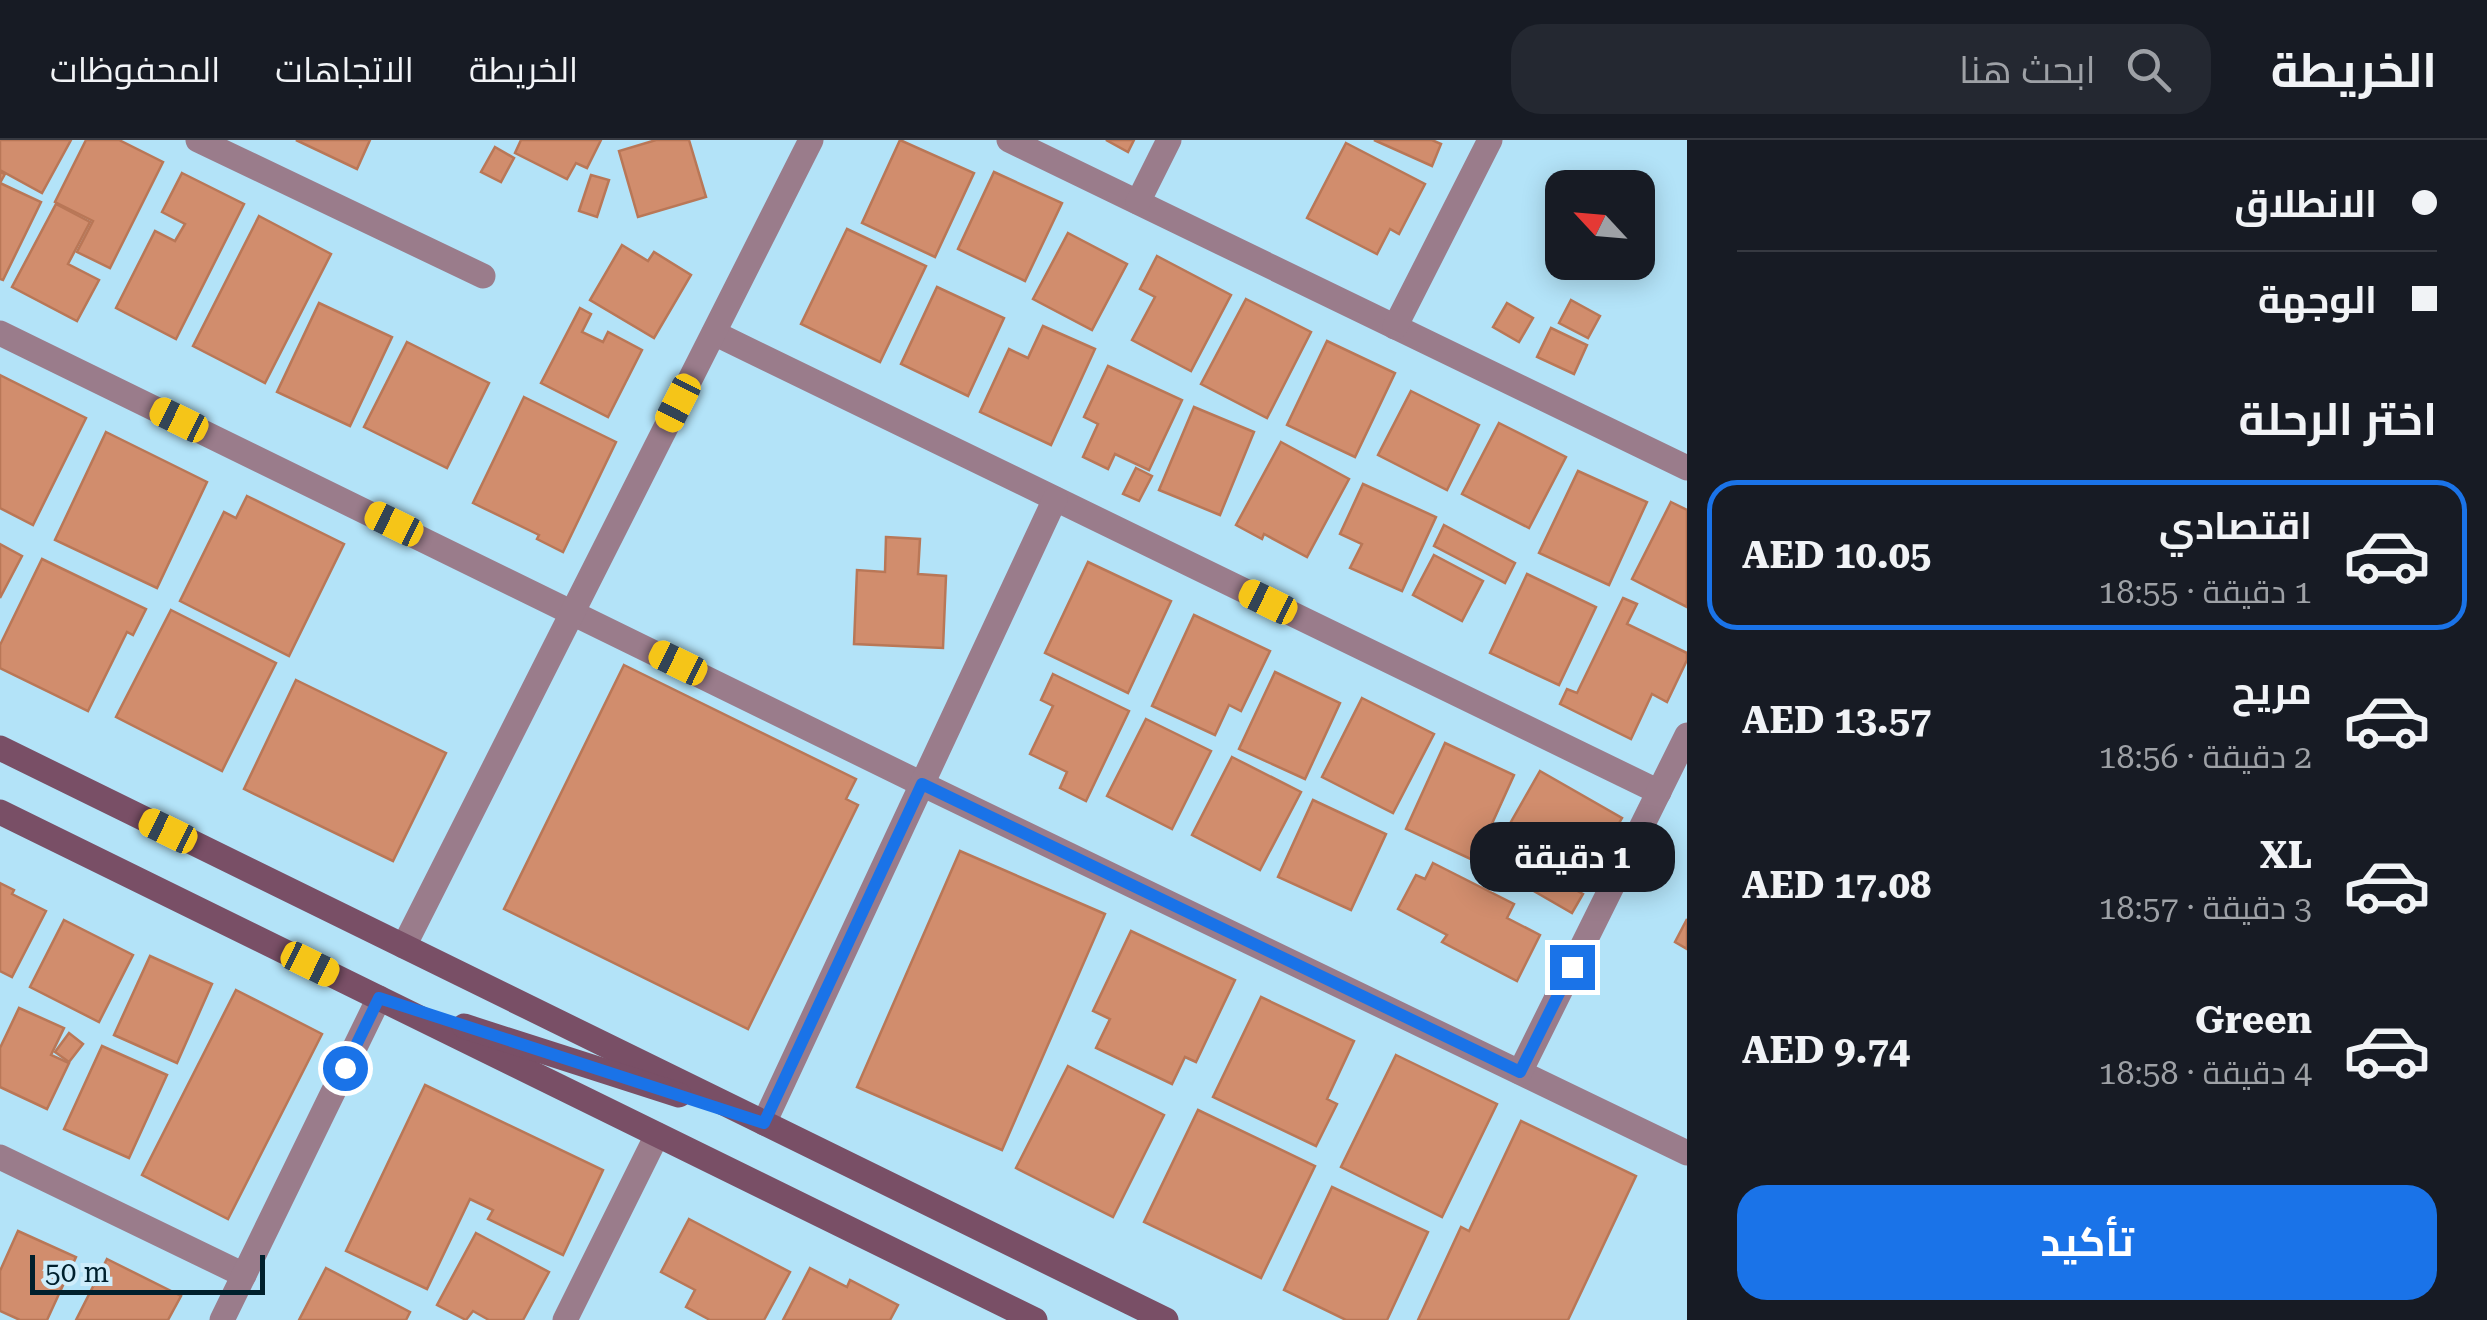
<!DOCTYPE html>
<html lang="ar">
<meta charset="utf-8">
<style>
body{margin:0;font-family:"Roboto Serif",Cairo,serif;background:#242831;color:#f1f3f6;direction:rtl;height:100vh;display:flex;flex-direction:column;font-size:38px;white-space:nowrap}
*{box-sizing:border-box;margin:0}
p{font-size:32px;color:#9ea1a6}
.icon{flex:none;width:55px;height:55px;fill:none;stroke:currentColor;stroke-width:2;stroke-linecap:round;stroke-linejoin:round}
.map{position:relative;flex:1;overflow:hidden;direction:ltr}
.side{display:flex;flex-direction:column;background:#171b24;width:800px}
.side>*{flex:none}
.banner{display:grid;align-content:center;height:220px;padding:0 50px;background:#171b24}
.needle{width:65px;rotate:296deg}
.tools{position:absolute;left:1545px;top:30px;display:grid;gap:20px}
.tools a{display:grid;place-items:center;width:110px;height:110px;border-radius:20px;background:#171b24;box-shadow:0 5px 25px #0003;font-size:50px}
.scale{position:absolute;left:30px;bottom:25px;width:235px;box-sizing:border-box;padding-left:10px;border:5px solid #00202d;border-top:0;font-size:28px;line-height:35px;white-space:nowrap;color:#00202d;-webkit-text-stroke:8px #ceedfb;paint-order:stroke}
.end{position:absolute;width:45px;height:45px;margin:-22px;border:12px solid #1a73e8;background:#fff;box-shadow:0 0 0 5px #fff}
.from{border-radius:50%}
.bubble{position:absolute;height:70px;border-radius:30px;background:#171b24;box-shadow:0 5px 25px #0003;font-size:32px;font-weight:700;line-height:70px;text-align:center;direction:rtl}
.car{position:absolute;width:30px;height:60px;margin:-30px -15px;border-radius:12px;box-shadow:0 0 8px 2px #0007;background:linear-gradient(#f5c518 24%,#345 0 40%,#f5c518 0 76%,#345 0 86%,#f5c518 0)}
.banner b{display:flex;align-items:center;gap:35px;height:95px;font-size:38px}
.banner b+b{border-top:2px solid #363941}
.banner i{width:25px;height:25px;background:#f1f3f6}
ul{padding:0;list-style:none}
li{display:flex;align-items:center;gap:30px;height:150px;margin:0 20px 15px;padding:0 30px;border:5px solid transparent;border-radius:30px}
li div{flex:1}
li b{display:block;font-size:38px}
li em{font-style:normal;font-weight:700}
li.on{border-color:#1a73e8}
li>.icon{width:90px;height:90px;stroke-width:1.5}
h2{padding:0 50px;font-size:45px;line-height:120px}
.action{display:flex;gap:20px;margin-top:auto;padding:20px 50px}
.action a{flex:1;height:115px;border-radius:30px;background:#1a73e8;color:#fff;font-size:40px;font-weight:700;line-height:115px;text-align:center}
header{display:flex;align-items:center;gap:60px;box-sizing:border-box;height:140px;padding:0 50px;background:#171b24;border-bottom:2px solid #363941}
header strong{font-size:48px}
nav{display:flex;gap:55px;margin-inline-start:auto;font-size:35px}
.search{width:700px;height:90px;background:#242831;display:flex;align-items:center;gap:25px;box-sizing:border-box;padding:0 35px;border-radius:30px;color:#9ea1a6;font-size:38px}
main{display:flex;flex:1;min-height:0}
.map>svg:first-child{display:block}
.building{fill:#d18d6d;stroke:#b97757;stroke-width:2.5}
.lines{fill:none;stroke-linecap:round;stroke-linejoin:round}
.street{stroke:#9a7c8b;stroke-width:25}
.secondary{stroke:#794f66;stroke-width:25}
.route{stroke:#1a73e8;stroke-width:12}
</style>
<header>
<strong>الخريطة</strong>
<div class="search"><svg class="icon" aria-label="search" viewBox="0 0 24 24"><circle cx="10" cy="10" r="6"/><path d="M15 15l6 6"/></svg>ابحث هنا</div>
<nav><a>الخريطة</a><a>الاتجاهات</a><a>المحفوظات</a></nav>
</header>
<main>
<section class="side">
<div class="banner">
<b><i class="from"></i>الانطلاق</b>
<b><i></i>الوجهة</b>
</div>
<h2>اختر الرحلة</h2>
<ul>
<li class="on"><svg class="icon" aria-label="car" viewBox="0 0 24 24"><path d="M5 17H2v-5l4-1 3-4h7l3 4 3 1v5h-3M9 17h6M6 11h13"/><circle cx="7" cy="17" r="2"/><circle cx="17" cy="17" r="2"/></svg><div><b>اقتصادي</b><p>1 دقيقة · 18:55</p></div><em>AED 10.05</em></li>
<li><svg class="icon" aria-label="car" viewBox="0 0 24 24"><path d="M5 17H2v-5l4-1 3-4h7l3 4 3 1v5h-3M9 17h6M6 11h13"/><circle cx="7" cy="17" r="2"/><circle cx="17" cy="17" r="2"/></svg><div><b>مريح</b><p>2 دقيقة · 18:56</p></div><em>AED 13.57</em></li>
<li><svg class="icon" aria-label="car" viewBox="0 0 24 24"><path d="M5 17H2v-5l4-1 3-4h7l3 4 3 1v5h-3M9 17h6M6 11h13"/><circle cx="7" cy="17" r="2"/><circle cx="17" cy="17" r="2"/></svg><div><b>XL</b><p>3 دقيقة · 18:57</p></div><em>AED 17.08</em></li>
<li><svg class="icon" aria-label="car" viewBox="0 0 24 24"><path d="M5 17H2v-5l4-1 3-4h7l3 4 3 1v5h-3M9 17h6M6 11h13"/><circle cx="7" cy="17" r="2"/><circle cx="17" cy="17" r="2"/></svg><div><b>Green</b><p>4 دقيقة · 18:58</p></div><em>AED 9.74</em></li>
</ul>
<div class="action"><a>تأكيد</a></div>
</section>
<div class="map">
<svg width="1687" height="1180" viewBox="0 0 1687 1180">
<rect width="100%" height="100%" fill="#b3e3f8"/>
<!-- building -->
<g class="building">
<path d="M0,0H71L42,53L0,30Z"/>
<path d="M86,0H119L163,22L110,128L77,112L93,81L55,62Z"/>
<path d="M296,0H370L357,29Z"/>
<path d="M521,0H601L587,28L576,23L567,39L515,13Z"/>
<path d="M656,0H689L706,57L638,77L619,11Z"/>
<path d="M900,0L974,33L935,117L862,83Z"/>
<path d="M1106,0H1134L1128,12Z"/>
<path d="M1374,0H1432L1441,4L1432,26Z"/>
<path d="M1346,3L1425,44L1399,94L1390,89L1377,114L1307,78Z"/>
<path d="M495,7L514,18L501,42L481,32Z"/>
<path d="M0,32L5,34L0,43L41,62L3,140L0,139Z"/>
<path d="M994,32L1062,63L1025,141L958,109Z"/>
<path d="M182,33L244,64L176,199L116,168L155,91L175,101L185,84L162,72Z"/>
<path d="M591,35L609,40L597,77L579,71Z"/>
<path d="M56,64L90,82L68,124L99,140L77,181L12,147Z"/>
<path d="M259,76L331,114L265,243L193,206Z"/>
<path d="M847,89L926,126L880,222L801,184Z"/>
<path d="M1068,93L1127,124L1092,190L1033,159Z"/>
<path d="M622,105L648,121L654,112L691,135L654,198L590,160Z"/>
<path d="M1157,116L1231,155L1191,231L1132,200L1155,157L1140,149Z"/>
<path d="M937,147L1004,178L968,256L901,224Z"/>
<path d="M1246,159L1311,192L1267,278L1201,244Z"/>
<path d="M1571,160L1600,176L1588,198L1559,183Z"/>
<path d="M319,163L392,197L350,286L277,252Z"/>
<path d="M1507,163L1533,178L1519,202L1493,187Z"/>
<path d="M580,168L591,174L582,192L603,202L608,192L642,210L608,277L541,243Z"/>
<path d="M1043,186L1095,209L1051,305L980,272L1009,209L1028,218Z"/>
<path d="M1551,188L1587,205L1574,234L1537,217Z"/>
<path d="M1327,201L1395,233L1355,317L1287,285Z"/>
<path d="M407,202L489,243L447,328L364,287Z"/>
<path d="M1108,226L1182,260L1149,330L1115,314L1108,329L1083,317L1098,284L1084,277Z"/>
<path d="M0,235L86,278L33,385L0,368Z"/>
<path d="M1411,251L1479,285L1447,350L1378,315Z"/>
<path d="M524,257L616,302L563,412L537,399L539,395L473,363Z"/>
<path d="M1194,267L1254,292L1220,375L1159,350Z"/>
<path d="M1499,283L1566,317L1529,388L1462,354Z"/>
<path d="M106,292L207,342L157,448L55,400Z"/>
<path d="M1281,302L1349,339L1307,417L1264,394L1262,399L1236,385Z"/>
<path d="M1136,328L1152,336L1139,361L1123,354Z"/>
<path d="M1578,331L1647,362L1609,445L1539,413Z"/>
<path d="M1363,344L1436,377L1402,451L1350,428L1362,404L1340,394Z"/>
<path d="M247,356L344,404L289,516L180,461L224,372L236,378Z"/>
<path d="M1671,362L1687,370V467L1632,439Z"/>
<path d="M1444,385L1515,423L1505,443L1434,406Z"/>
<path d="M886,397L920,399L918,434L946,436L943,508L854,504L857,430L885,432Z"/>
<path d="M0,404L22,416L0,458Z"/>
<path d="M1434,415L1483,441L1462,481L1413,455Z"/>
<path d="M42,419L146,469L133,495L127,492L88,571L0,528V505Z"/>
<path d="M1088,422L1171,461L1128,553L1045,513Z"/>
<path d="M1527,434L1596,467L1559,545L1490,513Z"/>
<path d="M1623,458L1637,464L1627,484L1687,513V520L1667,562L1652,554L1631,599L1560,564L1567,549L1577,553Z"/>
<path d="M171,470L276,523L222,631L116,577Z"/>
<path d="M1194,475L1270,511L1241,571L1229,565L1215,595L1152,566Z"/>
<path d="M624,525L856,639L846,659L858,665L748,889L504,769Z"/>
<path d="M1275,532L1340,563L1305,639L1239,609Z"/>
<path d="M1053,534L1129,571L1086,661L1060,648L1067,632L1030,614L1053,566L1041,560Z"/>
<path d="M296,540L446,613L393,721L244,649Z"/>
<path d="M1362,558L1434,594L1393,673L1322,637Z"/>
<path d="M1146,579L1211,611L1172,689L1107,656Z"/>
<path d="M1445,603L1514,635L1475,721L1406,689Z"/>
<path d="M1232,617L1301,652L1260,730L1192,695Z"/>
<path d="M1540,631L1622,678L1599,718L1583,709L1563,743L1583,754L1572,773L1487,724Z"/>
<path d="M1313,660L1386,694L1351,770L1278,737Z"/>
<path d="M960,711L1105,774L1002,1010L857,947Z"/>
<path d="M1433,723L1514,764L1507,778L1540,795L1517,841L1442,802L1447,795L1398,769L1416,735L1425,739Z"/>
<path d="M0,743L14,750L12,754L46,771L12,837L0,831Z"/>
<path d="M1687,779V809L1675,802Z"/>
<path d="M64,780L133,815L99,882L30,847Z"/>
<path d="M1131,791L1235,840L1196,922L1185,917L1172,944L1096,908L1110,879L1093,871Z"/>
<path d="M150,816L212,844L177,923L114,895Z"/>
<path d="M236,850L322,894L228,1079L142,1035Z"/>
<path d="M1261,857L1354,901L1327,959L1337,964L1316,1006L1213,957Z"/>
<path d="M19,868L64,888L51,915L69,923L47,969L0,947V908Z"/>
<path d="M69,893L83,904L69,922L55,912Z"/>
<path d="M102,906L167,935L129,1018L64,989Z"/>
<path d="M1396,915L1497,964L1442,1077L1341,1027Z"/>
<path d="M1068,926L1164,975L1113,1077L1016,1028Z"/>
<path d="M425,945L603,1030L563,1115L488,1079L493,1070L470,1059L427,1149L346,1111Z"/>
<path d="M1198,970L1315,1026L1261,1138L1144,1082Z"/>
<path d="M1521,981L1636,1036L1568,1180H1418L1461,1087L1469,1091Z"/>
<path d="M1332,1047L1428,1092L1387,1180H1346L1284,1150Z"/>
<path d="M689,1079L790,1132L764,1180H710L686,1167L695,1150L661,1132Z"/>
<path d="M18,1091L76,1117L47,1180H20L0,1171V1131Z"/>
<path d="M476,1093L549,1132L523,1180H489L473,1171L466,1180L437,1165Z"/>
<path d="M107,1119L181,1156L168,1180H76Z"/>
<path d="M326,1128L410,1172L406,1180H299Z"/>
<path d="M810,1128L847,1147L850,1140L898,1165L890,1180H783Z"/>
</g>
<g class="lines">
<!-- street -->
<g class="street">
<path d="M198,0L483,136"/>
<path d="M1009,0L1687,328"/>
<path d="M1138,62L1169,0"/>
<path d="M1395,187L1490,0"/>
<path d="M0,193L922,644L1687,1013"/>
<path d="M714,193L1659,652"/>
<path d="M404,806L811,0"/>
<path d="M1520,932L1687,595"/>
<path d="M764,983L1055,359"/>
<path d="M0,1017L244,1135"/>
<path d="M222,1180L379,858"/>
<path d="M565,1180L657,995"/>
</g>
<!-- secondary -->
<g class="secondary">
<path d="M0,608L1166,1180"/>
<path d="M0,672L1035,1180"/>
<path d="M464,886L679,955"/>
</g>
</g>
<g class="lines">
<!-- route -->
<path class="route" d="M345,928L379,858L764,983L922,644L1520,932L1572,827"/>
</g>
</svg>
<div class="tools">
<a><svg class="needle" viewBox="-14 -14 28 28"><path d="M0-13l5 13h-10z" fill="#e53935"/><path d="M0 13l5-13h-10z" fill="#9ea1a6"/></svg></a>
</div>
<div class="scale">50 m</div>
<i class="end from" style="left:345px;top:928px"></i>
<i class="end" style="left:1572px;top:827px"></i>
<div class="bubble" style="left:1470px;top:682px;width:205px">1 دقيقة</div>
<i class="car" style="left:678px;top:263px;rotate:207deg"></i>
<i class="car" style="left:179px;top:280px;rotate:296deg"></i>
<i class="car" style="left:394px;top:384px;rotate:296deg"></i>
<i class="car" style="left:1268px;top:462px;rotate:296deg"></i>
<i class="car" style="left:678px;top:523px;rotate:296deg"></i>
<i class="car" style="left:168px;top:691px;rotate:296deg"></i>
<i class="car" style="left:310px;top:824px;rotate:116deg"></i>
</div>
</main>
